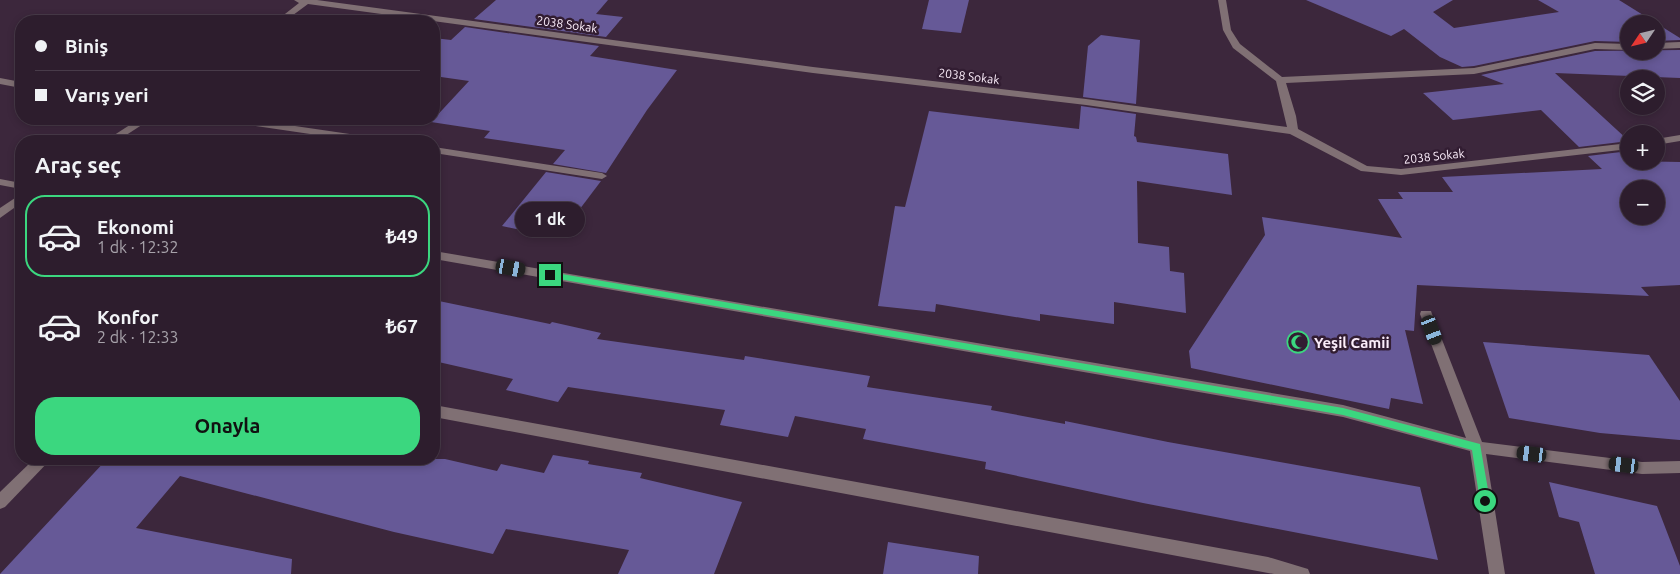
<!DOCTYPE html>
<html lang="tr">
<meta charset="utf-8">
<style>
body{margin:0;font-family:Ubuntu,sans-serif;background:#352635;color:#f1f3f6;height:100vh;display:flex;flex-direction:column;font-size:19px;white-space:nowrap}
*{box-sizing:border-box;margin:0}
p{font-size:16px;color:#a7a2aa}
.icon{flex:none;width:28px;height:28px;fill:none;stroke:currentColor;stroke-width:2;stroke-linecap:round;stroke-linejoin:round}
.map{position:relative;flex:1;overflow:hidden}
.side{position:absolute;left:15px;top:135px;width:425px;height:330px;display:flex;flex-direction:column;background:#2d1d2d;border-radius:20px;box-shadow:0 2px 8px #0003,0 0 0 1px #483b49}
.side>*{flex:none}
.hud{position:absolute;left:15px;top:15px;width:425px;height:110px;border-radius:20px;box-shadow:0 2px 8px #0003,0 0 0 1px #483b49;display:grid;align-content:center;height:110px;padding:0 20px;background:#2d1d2d}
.needle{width:32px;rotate:235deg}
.buttons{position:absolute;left:1620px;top:15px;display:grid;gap:10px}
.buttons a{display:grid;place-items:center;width:45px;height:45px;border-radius:50%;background:#2d1d2d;box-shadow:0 2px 8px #0003,0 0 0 1px #483b49;font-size:25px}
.end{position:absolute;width:22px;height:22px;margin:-11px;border:6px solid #3bd77f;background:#111;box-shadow:0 0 0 2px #111}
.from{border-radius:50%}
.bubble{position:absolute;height:35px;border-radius:18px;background:#2d1d2d;box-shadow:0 2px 8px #0003,0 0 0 1px #483b49;font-size:16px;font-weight:700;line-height:35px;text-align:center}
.car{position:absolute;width:15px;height:30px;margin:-15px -8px;border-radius:6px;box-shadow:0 0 4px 1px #0007;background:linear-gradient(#222 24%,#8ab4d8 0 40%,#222 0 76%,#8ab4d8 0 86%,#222 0)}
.hud b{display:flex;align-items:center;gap:18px;height:48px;font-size:19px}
.hud b+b{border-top:1px solid #483b49}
.hud i{width:12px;height:12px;background:#f1f3f6}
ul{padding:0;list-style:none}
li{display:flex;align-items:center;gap:15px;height:82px;margin:0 10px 8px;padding:0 10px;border:2px solid transparent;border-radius:20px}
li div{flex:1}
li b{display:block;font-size:19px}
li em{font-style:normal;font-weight:700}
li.on{border-color:#3bd77f}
li>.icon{width:45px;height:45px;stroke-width:1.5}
h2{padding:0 20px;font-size:22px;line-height:60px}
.primary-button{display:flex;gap:10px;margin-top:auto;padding:10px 20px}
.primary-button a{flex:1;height:58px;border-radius:20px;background:#3bd77f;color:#111;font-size:20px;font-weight:700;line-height:58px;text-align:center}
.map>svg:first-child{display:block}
.building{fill:#665997;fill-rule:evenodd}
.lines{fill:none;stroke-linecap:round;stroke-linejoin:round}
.minor{fill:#807074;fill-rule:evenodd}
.route{fill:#3bd77f}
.labels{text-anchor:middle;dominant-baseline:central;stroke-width:5;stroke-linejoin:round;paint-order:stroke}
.far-street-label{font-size:12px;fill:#fbedfa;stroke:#321d32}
.poi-label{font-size:15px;font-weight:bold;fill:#fbedfa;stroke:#321d32;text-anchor:start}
</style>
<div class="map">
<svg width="1680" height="574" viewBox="0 0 1680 574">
<rect width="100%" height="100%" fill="#3c273c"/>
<!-- building -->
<g class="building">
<path d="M496,0H608L596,14L623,17L606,37L474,19Z"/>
<path d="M929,0H969L961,33L922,29Z"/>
<path d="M1306,0H1453L1433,12L1454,28L1559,12L1538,0H1619L1680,38V40L1656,41V24H1629V42L1595,41L1474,66L1462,67L1440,57L1404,29L1391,36Z"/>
<path d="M465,27L599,46L590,56L677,70L647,110L606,173L553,164L565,150L484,138L490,131L431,122L469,81L434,76V38L451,40Z"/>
<path d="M1101,35L1140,40L1136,104L1083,97L1088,46Z"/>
<path d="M1680,50V78L1555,73L1629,141L1579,147L1541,110L1453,120L1423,93L1504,84L1481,75L1595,51Z"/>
<path d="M1081,106L1136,114L1134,136L1136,137L1137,142L1228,154L1232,195L1137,181L1138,243L1169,247L1170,271L1184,273L1186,313L1114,302V324L1040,314V321L936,304L935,312L878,306L895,206L905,207L929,111L1079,129Z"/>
<path d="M1629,151V161L1680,162V285L1641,287L1649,296L1417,285L1414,331L1405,330L1423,404L1391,398L1389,409L1191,368L1189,351L1265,235L1262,217L1402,238L1378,199H1403L1398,192H1453L1442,177L1602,169L1588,156ZM1629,189H1656V216H1629Z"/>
<path d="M546,172L601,181L558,238L502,226Z"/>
<path d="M434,300L550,324L552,322L601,333L597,339L744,360L745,356L870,376L867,387L992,406L991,410L1065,424V421L1168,442L1420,487L1438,560L1143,503L985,469L986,462L863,439L866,429L795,416L788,437L720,425L725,410L568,387L558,402L506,390L513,379L434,361Z"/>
<path d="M1483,342L1649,355L1680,401V440L1600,433L1509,418Z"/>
<path d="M553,455L589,461L588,464L642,473L640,478L742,502L714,574H618L629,550L506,529L493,554L394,532L180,476L136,528L292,559L291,574H0L107,459H445L497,471L501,464L544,473Z"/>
<path d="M1549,482L1657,506L1680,566V574H1595L1579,522L1559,517Z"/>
<path d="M888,542L979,556L978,574H883Z"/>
</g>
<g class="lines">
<!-- minor -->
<g class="minor">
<path d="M294,0H317L813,67L1086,99L1287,127L1276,81L1233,48L1223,30L1218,0H1226L1231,30L1240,44L1282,77L1474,68L1595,43L1629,44V50L1595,49L1474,74L1286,83L1296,116L1298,129L1367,166L1401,169L1629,143V149L1401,175L1361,171L1290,134L1086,105L813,73L308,4L285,21H276L299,3Z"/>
<path d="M1680,42V48L1656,49V43Z"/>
<path d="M0,78L21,82V88L0,84Z"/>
<path d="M139,119H151L117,141H105Z"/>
<path d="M224,119H248L377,138L382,141H358L229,122Z"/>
<path d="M1680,135V141L1656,145V139Z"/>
<path d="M434,147L602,173L607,176L602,179L434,153Z"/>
<path d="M0,179L21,183V189L0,185Z"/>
<path d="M21,194V203L0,218V208Z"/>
<path d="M434,251L1343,405L1466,438L1420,314L1421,311H1431L1432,314L1482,442L1642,462L1680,461V473L1642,474L1486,454L1505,574H1489L1470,451L1343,417L434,259Z"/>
<path d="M434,405L1268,557L1308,569L1310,574H1274L434,417Z"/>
<path d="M34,459H51L5,507L0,509V492Z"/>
</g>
</g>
<!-- route -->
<path class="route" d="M550,272L1343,408L1480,444L1490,501L1485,506L1480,501L1472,450L1343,415L547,277L546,275Z"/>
<!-- icons -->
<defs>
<g id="mosque-ring" transform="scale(1.125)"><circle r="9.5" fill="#321d32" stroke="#3bd77f" stroke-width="1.5"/><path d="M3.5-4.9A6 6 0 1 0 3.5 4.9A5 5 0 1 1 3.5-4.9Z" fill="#3bd77f"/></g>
</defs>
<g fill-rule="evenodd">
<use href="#mosque-ring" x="1298" y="342"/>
</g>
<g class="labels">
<!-- far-street labels -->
<g class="far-street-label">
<text transform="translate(567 24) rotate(8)">2038 Sokak</text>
<text transform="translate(969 76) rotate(7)">2038 Sokak</text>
<text transform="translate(1434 156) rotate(-6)">2038 Sokak</text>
</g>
<!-- poi labels -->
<g class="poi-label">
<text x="1314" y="342">Yeşil Camii</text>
</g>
</g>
</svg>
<div class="buttons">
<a><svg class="needle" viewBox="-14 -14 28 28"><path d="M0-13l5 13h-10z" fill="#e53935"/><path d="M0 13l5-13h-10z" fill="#a7a2aa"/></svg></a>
<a><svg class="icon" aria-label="layers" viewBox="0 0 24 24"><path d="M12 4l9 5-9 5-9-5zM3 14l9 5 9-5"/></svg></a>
<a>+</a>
<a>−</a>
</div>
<i class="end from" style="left:1485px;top:501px"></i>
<i class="end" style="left:550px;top:275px"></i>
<div class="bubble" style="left:515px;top:202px;width:70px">1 dk</div>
<i class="car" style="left:511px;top:268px;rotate:100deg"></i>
<i class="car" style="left:1432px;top:330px;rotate:159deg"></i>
<i class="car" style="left:1532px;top:454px;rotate:277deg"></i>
<i class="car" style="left:1624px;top:465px;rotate:277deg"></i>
<div class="hud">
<b><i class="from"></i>Biniş</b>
<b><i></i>Varış yeri</b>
</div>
<section class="side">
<h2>Araç seç</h2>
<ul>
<li class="on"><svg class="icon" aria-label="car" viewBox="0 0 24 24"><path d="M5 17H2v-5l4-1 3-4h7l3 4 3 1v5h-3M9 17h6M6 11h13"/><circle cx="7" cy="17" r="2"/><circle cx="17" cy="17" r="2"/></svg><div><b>Ekonomi</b><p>1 dk · 12:32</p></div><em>₺49</em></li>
<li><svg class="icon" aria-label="car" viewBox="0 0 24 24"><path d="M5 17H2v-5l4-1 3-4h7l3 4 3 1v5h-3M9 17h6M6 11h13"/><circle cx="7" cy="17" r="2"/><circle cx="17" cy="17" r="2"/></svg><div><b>Konfor</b><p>2 dk · 12:33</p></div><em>₺67</em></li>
</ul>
<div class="primary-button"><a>Onayla</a></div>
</section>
</div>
